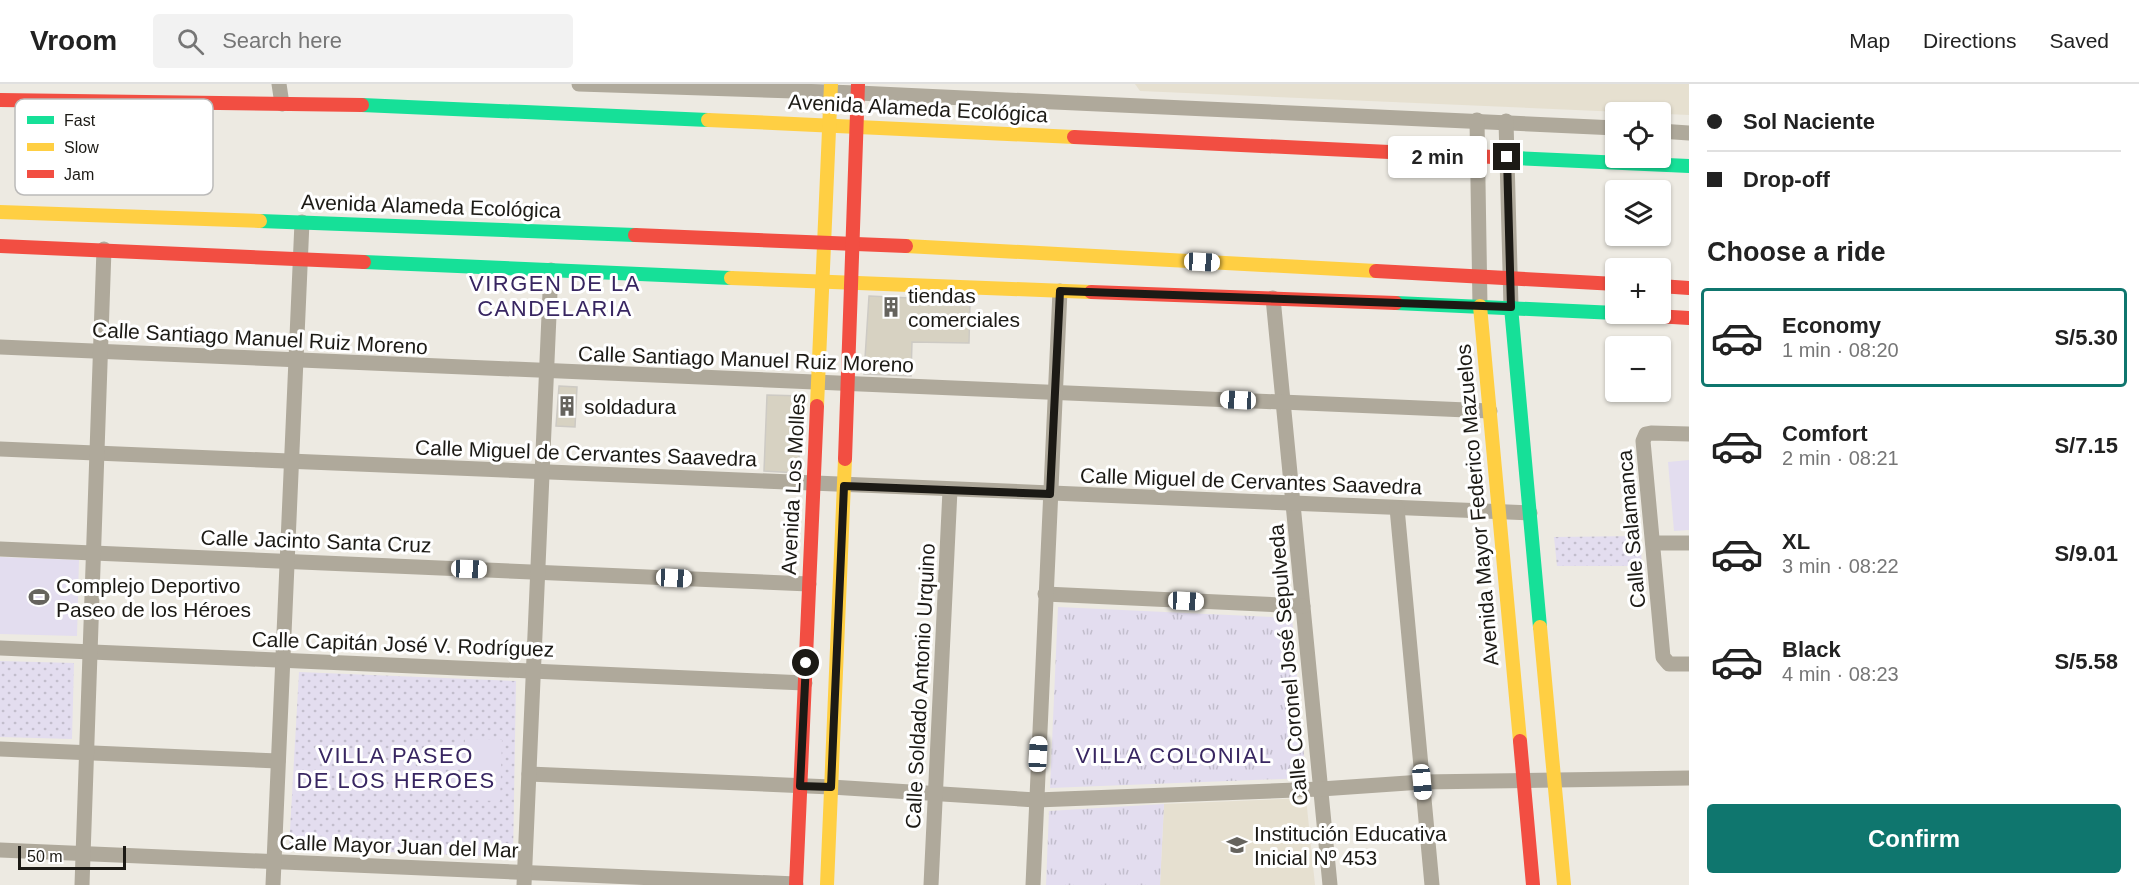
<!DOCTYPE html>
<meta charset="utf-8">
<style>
body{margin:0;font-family:Arial,sans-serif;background:#f2f2f2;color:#222;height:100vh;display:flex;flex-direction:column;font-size:22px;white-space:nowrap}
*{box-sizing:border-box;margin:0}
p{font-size:20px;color:#767676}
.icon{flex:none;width:33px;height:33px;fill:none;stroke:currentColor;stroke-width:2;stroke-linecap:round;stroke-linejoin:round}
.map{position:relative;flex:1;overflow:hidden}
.panel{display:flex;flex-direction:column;background:#fff;width:450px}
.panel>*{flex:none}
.top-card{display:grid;align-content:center;height:132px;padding:0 18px;background:#fff}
.buttons{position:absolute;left:1605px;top:18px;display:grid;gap:12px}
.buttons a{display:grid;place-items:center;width:66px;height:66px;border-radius:6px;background:#fff;box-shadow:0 2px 4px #0004;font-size:30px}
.scale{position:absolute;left:18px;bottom:15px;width:108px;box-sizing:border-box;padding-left:6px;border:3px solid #1c1a15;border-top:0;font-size:16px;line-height:21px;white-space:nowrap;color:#1c1a15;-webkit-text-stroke:4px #fff;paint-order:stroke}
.end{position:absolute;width:27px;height:27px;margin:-14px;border:8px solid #1c1a15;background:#fff;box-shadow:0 0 0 3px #fff}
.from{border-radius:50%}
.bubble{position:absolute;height:42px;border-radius:6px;background:#fff;box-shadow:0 2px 4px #0004;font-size:20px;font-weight:700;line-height:42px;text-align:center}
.car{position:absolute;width:18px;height:36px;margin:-18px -9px;border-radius:8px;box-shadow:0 0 4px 2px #0007;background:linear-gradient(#fff 24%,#345 0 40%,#fff 0 76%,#345 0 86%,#fff 0)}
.top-card b{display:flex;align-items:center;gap:21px;height:57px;font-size:22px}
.top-card b+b{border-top:2px solid #e0e0e0}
.top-card i{width:15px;height:15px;background:#222}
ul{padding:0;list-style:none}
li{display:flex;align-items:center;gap:18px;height:99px;margin:0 12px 9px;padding:0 6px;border:3px solid transparent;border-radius:6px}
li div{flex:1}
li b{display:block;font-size:22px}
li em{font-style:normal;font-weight:700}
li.current{border-color:#0f766e}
li>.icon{width:54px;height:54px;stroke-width:1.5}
h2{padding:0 18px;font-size:27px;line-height:72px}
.primary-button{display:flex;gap:12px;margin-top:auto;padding:12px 18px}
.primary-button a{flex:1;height:69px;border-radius:6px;background:#0f766e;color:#fff;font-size:24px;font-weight:700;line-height:69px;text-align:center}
header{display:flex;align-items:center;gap:36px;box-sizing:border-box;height:84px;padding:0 30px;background:#fff;border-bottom:2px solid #e0e0e0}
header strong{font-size:28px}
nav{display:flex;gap:33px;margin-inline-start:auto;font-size:21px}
.search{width:420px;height:54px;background:#f2f2f2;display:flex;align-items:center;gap:15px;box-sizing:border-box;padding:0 21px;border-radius:6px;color:#767676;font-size:22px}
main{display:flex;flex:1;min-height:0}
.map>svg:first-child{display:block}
.built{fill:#e6e0d0}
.grass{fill:url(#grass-tufts)}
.park{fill:url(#park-dots)}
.garden{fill:#e3ddef}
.building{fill:#d7d2c2;stroke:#cdcac4;stroke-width:1.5}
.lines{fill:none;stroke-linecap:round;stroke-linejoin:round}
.street{stroke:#afa99b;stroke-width:15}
.fast{stroke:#16e098;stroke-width:14}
.slow{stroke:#ffcf43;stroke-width:14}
.jam{stroke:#f24e42;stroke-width:14}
.route{stroke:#1c1a15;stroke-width:8}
.labels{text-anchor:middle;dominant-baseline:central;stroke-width:6;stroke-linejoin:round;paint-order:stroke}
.street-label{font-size:21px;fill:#1c1a15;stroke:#fff}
.poi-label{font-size:21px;fill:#1c1a15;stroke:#fff;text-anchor:start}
.neighbourhood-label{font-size:22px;letter-spacing:1.5px;fill:#382661;stroke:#fff}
.key{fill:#fff;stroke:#bbbab9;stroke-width:1.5}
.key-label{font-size:16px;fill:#1c1a15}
</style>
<header>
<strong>Vroom</strong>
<div class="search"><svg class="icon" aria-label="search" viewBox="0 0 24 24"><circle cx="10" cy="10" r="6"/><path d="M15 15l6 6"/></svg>Search here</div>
<nav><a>Map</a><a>Directions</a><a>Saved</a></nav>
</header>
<main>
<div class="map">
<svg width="1689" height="801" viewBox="0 0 1689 801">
<defs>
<pattern id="grass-tufts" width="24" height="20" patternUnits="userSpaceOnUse" patternTransform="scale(1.5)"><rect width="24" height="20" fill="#e3ddef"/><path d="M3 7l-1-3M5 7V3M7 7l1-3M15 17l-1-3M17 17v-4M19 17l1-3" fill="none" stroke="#c2bdcc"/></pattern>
<pattern id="park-dots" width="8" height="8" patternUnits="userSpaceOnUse" patternTransform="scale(1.5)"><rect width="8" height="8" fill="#e3ddef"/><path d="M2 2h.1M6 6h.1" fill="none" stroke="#c2bdcc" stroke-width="1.8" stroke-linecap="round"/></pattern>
</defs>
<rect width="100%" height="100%" fill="#edeae2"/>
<!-- built -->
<g class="built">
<path d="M1135,0H1689V31L1140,7Z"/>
<path d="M1306,714L1315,801H1160L1164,720Z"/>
</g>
<!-- grass -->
<g class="grass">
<path d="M1058,523L1292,534L1306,694L1050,704Z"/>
<path d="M1164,720L1160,801H1046L1049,727Z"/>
</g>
<!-- park -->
<g class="park">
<path d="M1640,452L1642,482H1557L1554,453Z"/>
<path d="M0,577L74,579L72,655L0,653Z"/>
<path d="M299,588L516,597L513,773L289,764Z"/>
</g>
<!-- garden -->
<g class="garden">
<path d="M1689,376V446L1674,447L1668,378Z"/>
<path d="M0,473L79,476L77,552L0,550Z"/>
<path d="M465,655L502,656L500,717L463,716Z"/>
</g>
<!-- building -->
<g class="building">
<path d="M869,212L970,217L969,259L912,258L911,292L864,290Z"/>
<path d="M559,302L577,303L575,343L556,342Z"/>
<path d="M767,311L803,312L798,389L764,387Z"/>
</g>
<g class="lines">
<!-- street -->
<g class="street">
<path d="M279,0L282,20"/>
<path d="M579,0L858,9L1616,44"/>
<path d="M1477,36L1480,222"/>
<path d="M1506,37L1511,223"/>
<path d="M1660,47L1689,49"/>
<path d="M1273,214L1330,801"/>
<path d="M0,263L1490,327"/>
<path d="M1689,350L1651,349L1646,350L1643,357L1663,573L1669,580H1689"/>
<path d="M0,365L1530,429"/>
<path d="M1397,424L1432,801"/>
<path d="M1654,459H1689"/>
<path d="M0,465L809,500"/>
<path d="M1045,510L1303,522"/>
<path d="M0,564L805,599"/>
<path d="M0,665L278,677"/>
<path d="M529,690L831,703L1036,716L1321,705L1422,698L1689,694"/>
<path d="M0,766L796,800"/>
<path d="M82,801L104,165"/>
<path d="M273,801L302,138"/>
<path d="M524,801L551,186"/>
<path d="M931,801L950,406"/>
<path d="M1033,801L1060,207"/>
</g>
<!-- fast -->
<g class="fast">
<path d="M362,21L708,36"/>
<path d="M1514,74L1689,82"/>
<path d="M260,137L635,151"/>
<path d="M364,178L731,194"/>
<path d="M1396,219L1616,229"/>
<path d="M1511,223L1540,543"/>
</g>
<!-- slow -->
<g class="slow">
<path d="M708,36L1074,53"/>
<path d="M0,128L260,137"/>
<path d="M906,162L1376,187"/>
<path d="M731,194L1091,208"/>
<path d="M1480,222L1520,657"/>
<path d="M817,322L831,0"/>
<path d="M1540,543L1564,801"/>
<path d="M827,801L845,375"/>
</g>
<!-- jam -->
<g class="jam">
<path d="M0,16L362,21"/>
<path d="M1074,53L1514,74"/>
<path d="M635,151L906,162"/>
<path d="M0,162L364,178"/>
<path d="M1376,187L1616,200"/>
<path d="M1660,202L1689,204"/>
<path d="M1091,208L1396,219"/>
<path d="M1622,230L1689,234"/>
<path d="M845,375L858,0"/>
<path d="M1520,657L1533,801"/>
<path d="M796,801L817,322"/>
</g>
</g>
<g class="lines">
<!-- route -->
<path class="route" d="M806,579L800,702L831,703L844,402L1050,410L1060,207L1511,223L1507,73"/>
</g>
<!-- icons -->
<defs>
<g id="building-bare" transform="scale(1.62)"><path d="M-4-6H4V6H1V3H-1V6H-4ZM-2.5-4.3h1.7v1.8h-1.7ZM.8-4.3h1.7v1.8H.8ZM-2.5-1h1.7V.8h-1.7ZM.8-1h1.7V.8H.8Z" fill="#65635d" stroke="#fff" stroke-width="2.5" paint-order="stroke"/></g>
<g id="stadium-bare" transform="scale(1.62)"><path d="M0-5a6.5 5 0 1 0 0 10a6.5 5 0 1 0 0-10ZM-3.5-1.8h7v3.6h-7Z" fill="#65635d" stroke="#fff" stroke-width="2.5" paint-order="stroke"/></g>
<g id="school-bare" transform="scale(1.62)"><path d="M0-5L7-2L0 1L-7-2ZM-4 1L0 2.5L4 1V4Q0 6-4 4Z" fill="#65635d" stroke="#fff" stroke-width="2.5" paint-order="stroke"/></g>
</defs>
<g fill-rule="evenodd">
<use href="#building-bare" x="891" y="223"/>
<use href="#building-bare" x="567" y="322"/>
<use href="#stadium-bare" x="39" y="513"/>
<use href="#school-bare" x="1237" y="761"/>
</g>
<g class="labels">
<!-- street labels -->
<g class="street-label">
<text transform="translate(918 24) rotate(3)">Avenida Alameda Ecológica</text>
<text transform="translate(431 122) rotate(2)">Avenida Alameda Ecológica</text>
<text transform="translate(260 254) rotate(3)">Calle Santiago Manuel Ruiz Moreno</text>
<text transform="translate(746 275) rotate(2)">Calle Santiago Manuel Ruiz Moreno</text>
<text transform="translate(586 369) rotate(2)">Calle Miguel de Cervantes Saavedra</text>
<text transform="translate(1251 397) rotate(2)">Calle Miguel de Cervantes Saavedra</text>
<text transform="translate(793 400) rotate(-87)">Avenida Los Molles</text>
<text transform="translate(1477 421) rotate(-95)">Avenida Mayor Federico Mazuelos</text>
<text transform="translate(1631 445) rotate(-95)">Calle Salamanca</text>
<text transform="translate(316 457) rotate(2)">Calle Jacinto Santa Cruz</text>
<text transform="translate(403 560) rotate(2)">Calle Capitán José V. Rodríguez</text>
<text transform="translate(1288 581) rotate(-95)">Calle Coronel José Sepulveda</text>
<text transform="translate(920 602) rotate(-87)">Calle Soldado Antonio Urquino</text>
<text transform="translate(399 762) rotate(2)">Calle Mayor Juan del Mar</text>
</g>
<!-- poi labels -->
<g class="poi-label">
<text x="908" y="211">tiendas<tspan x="908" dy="24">comerciales</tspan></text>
<text x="584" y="322">soldadura</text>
<text x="56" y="501">Complejo Deportivo<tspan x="56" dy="24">Paseo de los Héroes</tspan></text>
<text x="1254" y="749">Institución Educativa<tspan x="1254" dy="24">Inicial Nº 453</tspan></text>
</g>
<!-- neighbourhood labels -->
<g class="neighbourhood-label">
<text x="555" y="199">VIRGEN DE LA<tspan x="555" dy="25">CANDELARIA</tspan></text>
<text x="396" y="671">VILLA PASEO<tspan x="396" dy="25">DE LOS HEROES</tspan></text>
<text x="1174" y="671">VILLA COLONIAL</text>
</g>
</g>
<!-- legend -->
<rect x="15" y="15" width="198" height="96" rx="9" class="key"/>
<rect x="27" y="32" width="27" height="8" fill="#16e098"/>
<rect x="27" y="59" width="27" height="8" fill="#ffcf43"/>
<rect x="27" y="86" width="27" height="8" fill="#f24e42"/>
<g class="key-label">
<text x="64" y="42">Fast</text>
<text x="64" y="69">Slow</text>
<text x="64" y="96">Jam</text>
</g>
</svg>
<div class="buttons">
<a><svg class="icon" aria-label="locate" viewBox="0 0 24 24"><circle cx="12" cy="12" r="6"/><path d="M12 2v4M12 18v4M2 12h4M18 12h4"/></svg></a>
<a><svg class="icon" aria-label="layers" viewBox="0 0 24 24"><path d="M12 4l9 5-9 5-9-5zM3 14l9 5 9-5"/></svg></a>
<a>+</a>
<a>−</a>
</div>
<div class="scale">50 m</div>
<i class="end from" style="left:806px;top:579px"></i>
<i class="end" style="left:1507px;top:73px"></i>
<div class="bubble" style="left:1388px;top:52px;width:99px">2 min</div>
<i class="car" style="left:1202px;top:178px;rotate:93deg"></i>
<i class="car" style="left:1238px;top:316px;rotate:273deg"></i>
<i class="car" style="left:469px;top:485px;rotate:92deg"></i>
<i class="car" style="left:674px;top:494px;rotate:93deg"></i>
<i class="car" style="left:1186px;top:517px;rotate:93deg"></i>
<i class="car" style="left:1038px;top:670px;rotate:3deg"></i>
<i class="car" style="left:1422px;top:698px;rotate:175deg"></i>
</div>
<section class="panel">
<div class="top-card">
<b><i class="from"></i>Sol Naciente</b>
<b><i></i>Drop-off</b>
</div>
<h2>Choose a ride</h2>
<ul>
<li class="current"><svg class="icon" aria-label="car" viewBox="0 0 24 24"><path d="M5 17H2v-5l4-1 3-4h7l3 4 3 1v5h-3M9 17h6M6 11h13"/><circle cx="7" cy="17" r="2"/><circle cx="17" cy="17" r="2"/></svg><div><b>Economy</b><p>1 min · 08:20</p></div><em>S/5.30</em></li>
<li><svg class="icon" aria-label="car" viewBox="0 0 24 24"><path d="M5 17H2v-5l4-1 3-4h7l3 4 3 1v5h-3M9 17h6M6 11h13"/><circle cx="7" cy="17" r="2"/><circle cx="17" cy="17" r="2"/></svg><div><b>Comfort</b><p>2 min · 08:21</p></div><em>S/7.15</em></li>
<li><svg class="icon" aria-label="car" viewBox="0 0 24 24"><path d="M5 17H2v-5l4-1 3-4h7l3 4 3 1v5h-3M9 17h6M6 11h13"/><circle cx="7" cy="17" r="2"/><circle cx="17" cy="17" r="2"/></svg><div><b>XL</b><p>3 min · 08:22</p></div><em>S/9.01</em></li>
<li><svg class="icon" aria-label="car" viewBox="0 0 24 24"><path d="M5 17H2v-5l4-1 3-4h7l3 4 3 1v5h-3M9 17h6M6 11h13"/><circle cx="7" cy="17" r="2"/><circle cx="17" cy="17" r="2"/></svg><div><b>Black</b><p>4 min · 08:23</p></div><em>S/5.58</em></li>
</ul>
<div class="primary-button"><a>Confirm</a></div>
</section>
</main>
